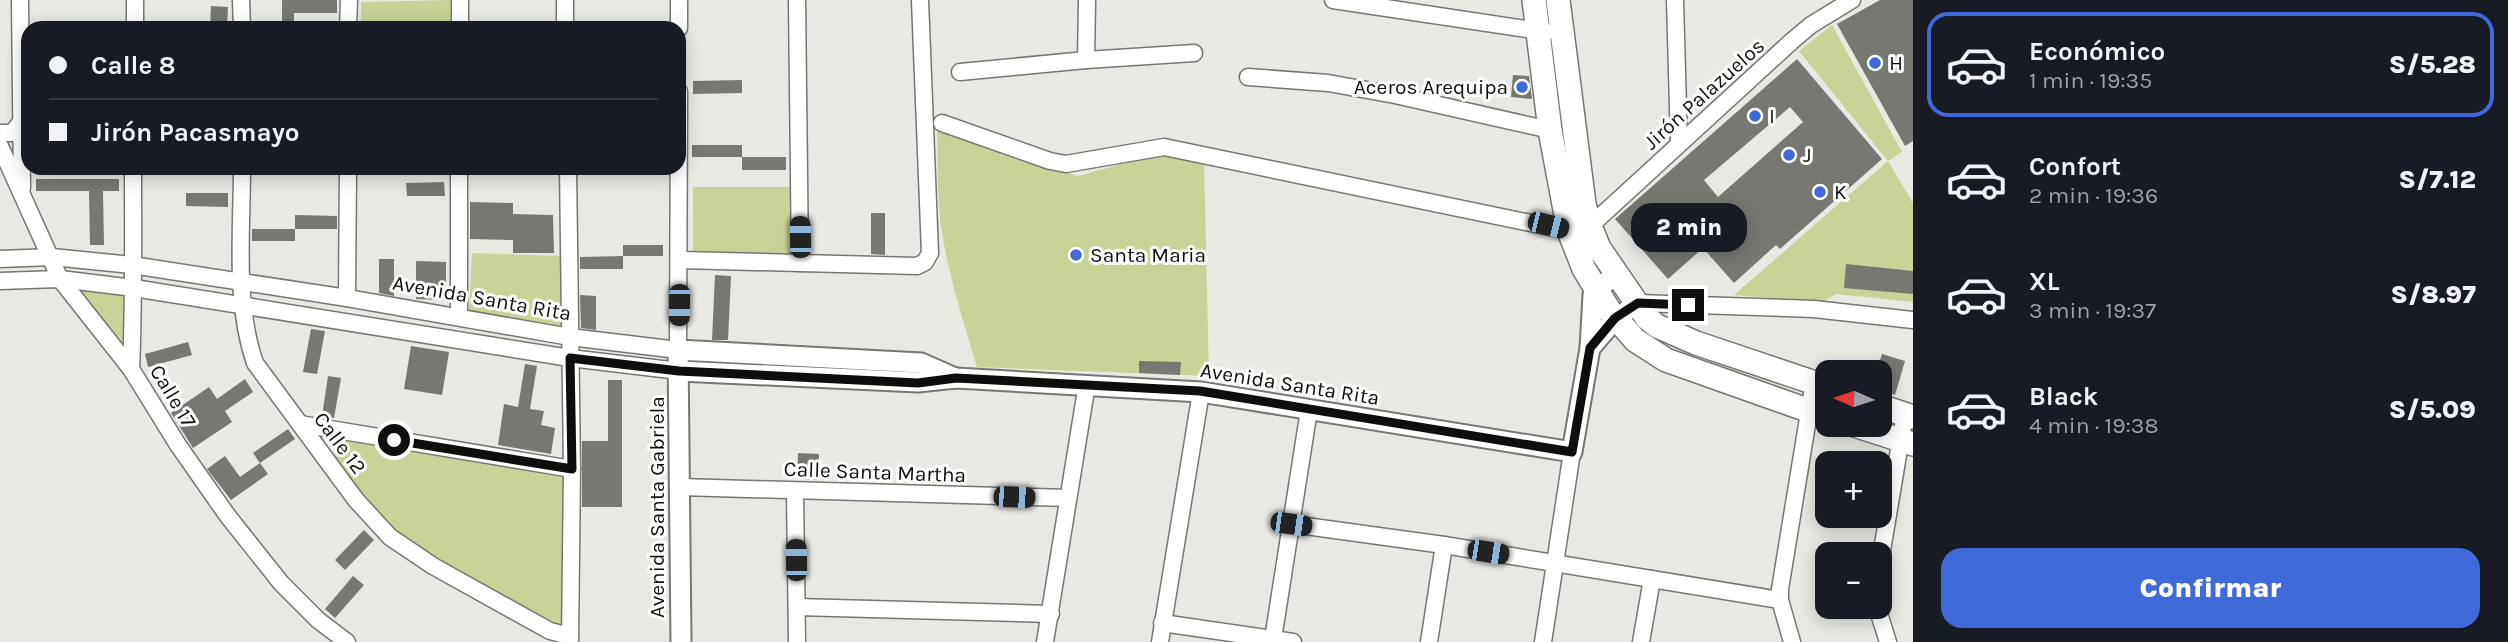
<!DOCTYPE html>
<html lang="es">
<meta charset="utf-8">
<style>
body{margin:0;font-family:Karla,sans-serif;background:#20242c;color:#f1f3f6;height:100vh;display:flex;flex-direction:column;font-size:26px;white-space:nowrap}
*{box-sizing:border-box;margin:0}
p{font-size:23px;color:#9ea1a6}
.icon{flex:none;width:38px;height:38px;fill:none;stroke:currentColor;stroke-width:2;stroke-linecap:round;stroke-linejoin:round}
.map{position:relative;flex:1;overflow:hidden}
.panel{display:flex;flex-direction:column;background:#171b24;width:595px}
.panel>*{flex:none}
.banner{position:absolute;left:21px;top:21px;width:665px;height:154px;border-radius:21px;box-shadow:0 4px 18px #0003;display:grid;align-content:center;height:154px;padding:0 28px;background:#171b24}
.needle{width:46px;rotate:273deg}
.buttons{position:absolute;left:1815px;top:360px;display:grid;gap:14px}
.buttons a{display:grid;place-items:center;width:77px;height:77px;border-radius:14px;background:#171b24;box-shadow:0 4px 18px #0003;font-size:35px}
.end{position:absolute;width:32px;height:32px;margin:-16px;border:9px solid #0e0f0d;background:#fff;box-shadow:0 0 0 4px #fff}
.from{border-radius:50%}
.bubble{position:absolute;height:49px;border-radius:21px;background:#171b24;box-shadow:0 4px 18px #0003;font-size:23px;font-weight:800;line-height:49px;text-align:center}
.car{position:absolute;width:21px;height:42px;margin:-21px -10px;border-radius:9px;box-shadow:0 0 5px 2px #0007;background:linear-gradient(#222 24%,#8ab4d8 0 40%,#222 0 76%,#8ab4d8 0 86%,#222 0)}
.banner b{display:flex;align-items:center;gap:24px;height:66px;font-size:26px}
.banner b+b{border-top:2px solid #363941}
.banner i{width:18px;height:18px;background:#f1f3f6}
ul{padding:12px 0 0;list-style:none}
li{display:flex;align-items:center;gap:21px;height:105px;margin:0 14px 10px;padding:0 14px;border:4px solid transparent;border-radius:21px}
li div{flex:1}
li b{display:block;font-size:26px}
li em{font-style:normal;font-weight:800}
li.selected{border-color:#4069da}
li>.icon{width:63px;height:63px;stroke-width:1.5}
.button{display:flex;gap:14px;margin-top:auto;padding:14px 28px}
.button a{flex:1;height:80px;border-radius:21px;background:#4069da;color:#fff;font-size:28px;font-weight:800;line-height:80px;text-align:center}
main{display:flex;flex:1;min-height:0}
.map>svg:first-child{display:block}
.green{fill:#c8d398}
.building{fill:#777872;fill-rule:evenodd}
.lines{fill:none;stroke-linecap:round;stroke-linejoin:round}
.minor-casing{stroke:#757771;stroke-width:19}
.tertiary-casing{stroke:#757771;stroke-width:23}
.secondary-casing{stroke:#757771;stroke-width:26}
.minor{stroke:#fff;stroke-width:16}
.tertiary{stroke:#fff;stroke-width:19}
.secondary{stroke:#fff;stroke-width:23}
.route{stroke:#0e0f0d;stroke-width:9}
.poi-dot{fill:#4069da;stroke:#fffffe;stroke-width:2.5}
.labels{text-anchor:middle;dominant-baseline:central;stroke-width:6;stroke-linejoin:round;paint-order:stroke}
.poi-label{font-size:21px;fill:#0e0f0d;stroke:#fffffe;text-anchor:start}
.street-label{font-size:21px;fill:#0e0f0d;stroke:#fffffe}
</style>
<main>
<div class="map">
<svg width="1913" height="642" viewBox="0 0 1913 642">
<rect width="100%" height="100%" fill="#e8e9e3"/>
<!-- green -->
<g class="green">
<path d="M452,0V28H361V2Z"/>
<path d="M1832,25L1902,152L1888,161L1913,203V302L1836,294L1822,302L1734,295L1888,161L1799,51Z"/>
<path d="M937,129L1078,176L1163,153L1204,162L1209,376L977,367C963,321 948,274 941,226C937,194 938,162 937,129Z"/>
<path d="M693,187H793L795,256L693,255Z"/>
<path d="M472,253L564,256L563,328L472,316L469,310Z"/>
<path d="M79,287L123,291L125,296L126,346L123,348L78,291Z"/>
<path d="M346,437L560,474L568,482V620L560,625L550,623C490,590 424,559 374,511C359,497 347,477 335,460C334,449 337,443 346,437Z"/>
</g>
<!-- building -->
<g class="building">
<path d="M282,0H337V13H294V25H282Z"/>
<path d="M1880,0H1913V141L1905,146L1837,24Z"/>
<path d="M211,6L228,7L227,28H210Z"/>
<path d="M1797,59L1882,159L1780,249L1776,245L1734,283L1703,248L1668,279L1615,219ZM1790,107L1803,122L1718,197L1704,180Z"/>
<path d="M1513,75L1529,76L1532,99L1511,97Z"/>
<path d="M742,80V93L693,94V81Z"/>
<rect x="692" y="145" width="50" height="12"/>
<rect x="742" y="157" width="44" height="13"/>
<path d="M36,179H119V191H103L104,245H90L89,191H36Z"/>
<path d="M444,182L445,196H407L406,183Z"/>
<path d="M186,193H228V207L186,206Z"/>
<path d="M470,202L513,203V214L553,215L554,253H513V240L470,239Z"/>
<path d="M871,213H885V255L871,254Z"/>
<path d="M295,215L337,216V229H295Z"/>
<rect x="252" y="229" width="43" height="12"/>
<rect x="623" y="245" width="40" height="11"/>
<path d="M623,256V269H580V257Z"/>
<path d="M379,259H394V296L379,293Z"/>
<path d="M416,261L446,262V300L416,299Z"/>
<path d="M1846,264L1913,271V294L1844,288Z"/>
<path d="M715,275L731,276L728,340H712Z"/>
<path d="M580,295L596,296V330L581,328Z"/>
<path d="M311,329L325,331L317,374L303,372Z"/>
<path d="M188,342L192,355L148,367L145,354Z"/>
<path d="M411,346L449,352L442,395L404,389Z"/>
<path d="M1882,354L1905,361L1895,395L1880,389V373H1876Z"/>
<path d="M1139,361L1181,362L1180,375L1139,373Z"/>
<path d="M525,364L537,366L530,409L544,411L541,425L555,428L551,454L498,445L504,404L518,407Z"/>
<path d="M328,376L341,378L334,418L322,416Z"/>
<path d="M245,379L253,392L225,411L232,422L193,448L171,413L209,387L217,399Z"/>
<path d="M608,380H622V507H582V441H608Z"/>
<path d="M288,429L295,439L260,463L253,453Z"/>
<path d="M798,453L819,454L818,480L797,479Z"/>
<path d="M225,456L240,477L260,463L268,474L231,500L207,469Z"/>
<path d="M364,530L374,540L345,570L335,560Z"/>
<path d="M353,576L364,585L335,618L325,609Z"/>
</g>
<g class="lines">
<!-- minor casing -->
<g class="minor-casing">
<g id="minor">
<path d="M20,0L22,188"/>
<path d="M241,0L242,28"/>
<path d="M565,0V28"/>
<path d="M679,0V28"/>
<path d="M797,0L800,263"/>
<path d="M1333,0L1546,32"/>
<path d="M1675,0L1679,144"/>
<path d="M135,28V0"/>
<path d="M348,28L349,0"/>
<path d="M460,28V0"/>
<path d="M1086,60L1194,53"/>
<path d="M960,72L1086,60L1087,0"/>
<path d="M1248,77L1328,83L1395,95L1550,130"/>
<path d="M942,123L1050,161L1066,164L1164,147L1569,231"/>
<path d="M0,133H12L21,122"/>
<path d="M0,146L60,279L131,369L178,445L227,515L281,583L318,620L347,642"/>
<path d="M242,168C242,232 234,302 255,363L356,500L390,537L433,566L550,631L570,636"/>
<path d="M568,168L572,469L570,642"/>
<path d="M1590,226L1792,41L1811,25L1852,0"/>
<path d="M0,259L52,257L132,265L347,298L570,337L678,350L679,92"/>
<path d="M680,260L917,266L925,262L930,253L920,0"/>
<path d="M0,281L60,279L134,288L570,358L679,371"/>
<path d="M347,298L348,168"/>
<path d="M1638,303L1814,309L1913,320"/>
<path d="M459,317V168"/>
<path d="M131,369C134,302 133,235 133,168"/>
<path d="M300,424L572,469"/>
<path d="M680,487L1068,498"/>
<path d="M795,491L797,642"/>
<path d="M1291,524L1444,545L1780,600"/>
<path d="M1880,562L1905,414"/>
<path d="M797,607L1051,614"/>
<path d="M1877,607L1888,642"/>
<path d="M1162,623L1293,642"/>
<path d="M1273,639L1309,410"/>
<path d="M1045,642L1087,384"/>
<path d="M1160,642L1201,392"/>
<path d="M1429,642L1444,545"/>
<path d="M1543,642L1572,452"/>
<path d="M1641,642L1652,579"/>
<path d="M1792,642L1780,600V589L1814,382"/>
</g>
</g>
<!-- tertiary casing -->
<g class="tertiary-casing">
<g id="tertiary">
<path d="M1590,348L1615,319L1638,303"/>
<path d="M679,371L918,382L956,378L1201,392L1572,452L1590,348L1593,295L1595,290L1616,275"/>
<path d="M681,642L678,350L921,363L955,378"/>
</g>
</g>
<!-- secondary casing -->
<g class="secondary-casing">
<g id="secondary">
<path d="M1534,0L1550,130L1569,231L1584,269L1609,310L1635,340L1666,360L1827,417"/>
<path d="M1558,0L1584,204L1590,226L1599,248L1647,318L1657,326L1696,343L1827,387"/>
<path d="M1880,406L1913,417"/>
<path d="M1854,425L1913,444"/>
</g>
</g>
<!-- minor -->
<use href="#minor" class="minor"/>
<!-- tertiary -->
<use href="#tertiary" class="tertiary"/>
<!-- secondary -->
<use href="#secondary" class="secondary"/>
</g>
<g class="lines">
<!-- route -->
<path class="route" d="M394,440L572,469L570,358L679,371L918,383L956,378L1200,391L1572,452L1590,348L1615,318L1638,303L1688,305"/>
</g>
<!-- markers -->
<g class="poi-dot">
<circle cx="1875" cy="63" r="7"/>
<circle cx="1522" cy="87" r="7"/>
<circle cx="1755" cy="116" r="7"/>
<circle cx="1789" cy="155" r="7"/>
<circle cx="1820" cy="192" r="7"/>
<circle cx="1076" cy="255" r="7"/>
</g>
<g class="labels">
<!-- poi labels -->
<g class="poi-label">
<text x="1889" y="63">H</text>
<text x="1508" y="87" text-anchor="end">Aceros Arequipa</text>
<text x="1769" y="116">I</text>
<text x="1803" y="155">J</text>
<text x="1834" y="192">K</text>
<text x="1090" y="255">Santa Maria</text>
</g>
<!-- street labels -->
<g class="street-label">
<text transform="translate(1704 94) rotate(-42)">Jirón Palazuelos</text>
<text transform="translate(482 298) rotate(10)">Avenida Santa Rita</text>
<text transform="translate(1290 384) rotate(9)">Avenida Santa Rita</text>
<text transform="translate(173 396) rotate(59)">Calle 17</text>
<text transform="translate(340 443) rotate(53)">Calle 12</text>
<text transform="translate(875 472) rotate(2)">Calle Santa Martha</text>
<text transform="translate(657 507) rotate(-90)">Avenida Santa Gabriela</text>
</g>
</g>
</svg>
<div class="buttons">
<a><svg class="needle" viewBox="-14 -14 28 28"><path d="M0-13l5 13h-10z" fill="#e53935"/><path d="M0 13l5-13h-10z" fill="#9ea1a6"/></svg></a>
<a>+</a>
<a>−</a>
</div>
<i class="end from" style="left:394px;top:440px"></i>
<i class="end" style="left:1688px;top:305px"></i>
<div class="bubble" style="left:1631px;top:203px;width:116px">2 min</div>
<i class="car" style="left:1548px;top:225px;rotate:104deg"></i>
<i class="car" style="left:800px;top:237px;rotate:359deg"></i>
<i class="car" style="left:679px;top:305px;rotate:181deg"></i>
<i class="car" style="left:1014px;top:497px;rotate:92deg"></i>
<i class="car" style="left:1291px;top:524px;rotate:98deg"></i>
<i class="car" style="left:1488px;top:552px;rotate:99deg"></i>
<i class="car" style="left:796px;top:560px;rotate:359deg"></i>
<div class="banner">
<b><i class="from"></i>Calle 8</b>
<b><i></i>Jirón Pacasmayo</b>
</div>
</div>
<section class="panel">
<ul>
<li class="selected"><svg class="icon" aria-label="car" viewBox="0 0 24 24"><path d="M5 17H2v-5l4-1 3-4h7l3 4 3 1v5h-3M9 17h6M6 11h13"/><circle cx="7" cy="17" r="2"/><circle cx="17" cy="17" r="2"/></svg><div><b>Económico</b><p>1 min · 19:35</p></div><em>S/5.28</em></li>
<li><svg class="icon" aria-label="car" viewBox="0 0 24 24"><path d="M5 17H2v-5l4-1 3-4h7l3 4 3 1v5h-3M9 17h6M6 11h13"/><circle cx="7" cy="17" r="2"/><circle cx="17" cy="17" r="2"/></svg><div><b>Confort</b><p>2 min · 19:36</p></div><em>S/7.12</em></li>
<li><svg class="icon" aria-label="car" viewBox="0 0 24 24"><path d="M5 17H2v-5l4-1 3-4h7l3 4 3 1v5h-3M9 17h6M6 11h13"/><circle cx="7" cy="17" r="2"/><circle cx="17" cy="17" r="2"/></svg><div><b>XL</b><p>3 min · 19:37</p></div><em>S/8.97</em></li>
<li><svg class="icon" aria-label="car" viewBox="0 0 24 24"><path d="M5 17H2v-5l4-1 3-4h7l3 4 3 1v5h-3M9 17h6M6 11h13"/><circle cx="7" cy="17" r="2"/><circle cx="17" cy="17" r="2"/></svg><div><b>Black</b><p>4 min · 19:38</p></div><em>S/5.09</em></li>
</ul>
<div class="button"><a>Confirmar</a></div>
</section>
</main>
